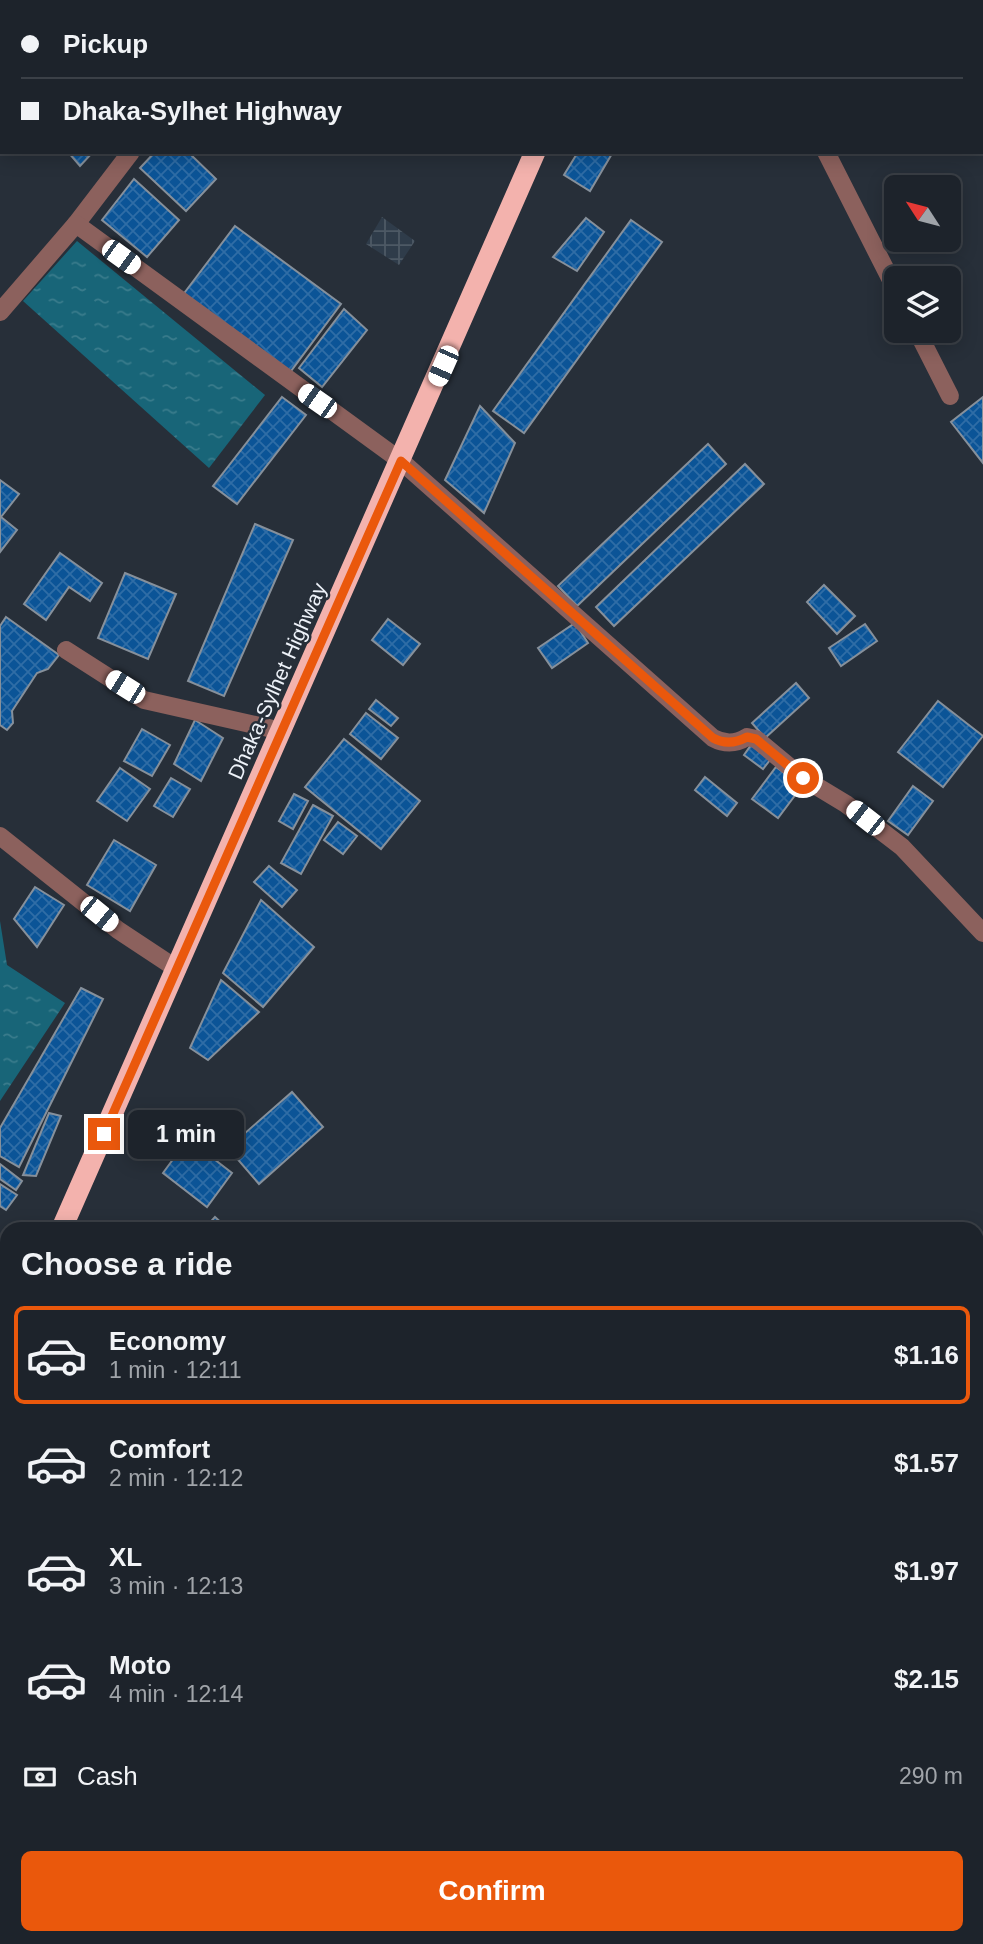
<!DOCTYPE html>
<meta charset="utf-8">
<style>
body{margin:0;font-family:Arial,sans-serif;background:#252b33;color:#f1f3f6;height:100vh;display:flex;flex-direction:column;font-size:26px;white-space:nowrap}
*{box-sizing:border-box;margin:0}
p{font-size:23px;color:#a0a4a9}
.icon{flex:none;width:38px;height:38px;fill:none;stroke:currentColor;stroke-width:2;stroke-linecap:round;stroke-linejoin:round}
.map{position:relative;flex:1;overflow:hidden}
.side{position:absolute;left:0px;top:1222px;width:984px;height:723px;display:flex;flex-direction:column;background:#1d232b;border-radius:21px 21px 0 0;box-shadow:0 4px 18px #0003,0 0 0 2px #3b4047}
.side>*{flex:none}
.guide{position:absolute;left:0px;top:0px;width:984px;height:154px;box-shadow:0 4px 18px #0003,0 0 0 2px #3b4047;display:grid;align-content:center;height:154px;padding:0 21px;background:#1d232b}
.needle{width:46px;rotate:306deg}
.fabs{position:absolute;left:884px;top:175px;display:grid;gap:14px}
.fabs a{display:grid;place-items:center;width:77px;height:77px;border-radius:10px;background:#1d232b;box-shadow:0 4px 18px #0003,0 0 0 2px #3b4047;font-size:35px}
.end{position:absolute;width:32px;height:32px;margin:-16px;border:9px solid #ea580c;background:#fff;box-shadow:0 0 0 4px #fff}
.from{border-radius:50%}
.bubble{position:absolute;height:49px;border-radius:10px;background:#1d232b;box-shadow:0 4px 18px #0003,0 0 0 2px #3b4047;font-size:23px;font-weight:600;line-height:49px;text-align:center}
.car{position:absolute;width:21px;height:42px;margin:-21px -10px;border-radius:9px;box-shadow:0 0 5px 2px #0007;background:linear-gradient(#fff 24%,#345 0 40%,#fff 0 76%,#345 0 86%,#fff 0)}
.guide b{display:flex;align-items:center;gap:24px;height:66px;font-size:26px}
.guide b+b{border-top:2px solid #3b4047}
.guide i{width:18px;height:18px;background:#f1f3f6}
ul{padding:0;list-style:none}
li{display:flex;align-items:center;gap:21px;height:98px;margin:0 14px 10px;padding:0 7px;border:4px solid transparent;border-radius:10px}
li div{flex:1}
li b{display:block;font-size:26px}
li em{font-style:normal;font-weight:600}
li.selected{border-color:#ea580c}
li>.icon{width:63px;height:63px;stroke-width:1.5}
h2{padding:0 21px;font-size:32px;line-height:84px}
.pay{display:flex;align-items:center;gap:18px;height:77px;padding:0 21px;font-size:26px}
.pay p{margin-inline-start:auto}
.button{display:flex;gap:14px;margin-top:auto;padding:14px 21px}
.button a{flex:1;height:80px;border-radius:10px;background:#ea580c;color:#fff;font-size:28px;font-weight:600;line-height:80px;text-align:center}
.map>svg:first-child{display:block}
.industrial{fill:url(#industrial-grid)}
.water{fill:url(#water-ripples)}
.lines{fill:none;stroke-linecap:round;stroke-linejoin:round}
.stream{stroke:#186578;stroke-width:9}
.building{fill:url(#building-cross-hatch);stroke:#86909b;stroke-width:2}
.street{stroke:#8c615d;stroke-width:18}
.highway{stroke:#f3b2ad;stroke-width:21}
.route{stroke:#ea580c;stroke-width:9}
.labels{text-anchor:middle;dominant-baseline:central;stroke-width:5;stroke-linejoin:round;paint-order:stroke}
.street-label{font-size:21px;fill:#edf2f9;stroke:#272f39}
</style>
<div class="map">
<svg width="983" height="1944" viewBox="0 0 983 1944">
<defs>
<pattern id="industrial-grid" width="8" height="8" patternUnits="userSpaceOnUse" patternTransform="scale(1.75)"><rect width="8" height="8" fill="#2f3c4a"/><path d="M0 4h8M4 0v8" fill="none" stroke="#4d5965"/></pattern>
<pattern id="water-ripples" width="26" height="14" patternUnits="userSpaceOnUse" patternTransform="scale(1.75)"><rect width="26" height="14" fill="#186578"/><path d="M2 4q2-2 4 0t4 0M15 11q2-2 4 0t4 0" fill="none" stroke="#3a7c8c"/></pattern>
<pattern id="building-cross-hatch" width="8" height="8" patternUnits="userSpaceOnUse" patternTransform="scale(1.75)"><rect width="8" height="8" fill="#0b5497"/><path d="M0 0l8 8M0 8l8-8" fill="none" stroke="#2f6da6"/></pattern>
</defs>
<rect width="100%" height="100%" fill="#272f39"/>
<!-- industrial -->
<path class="industrial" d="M382,217L415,241L399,265L366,244Z"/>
<!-- water -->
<g class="water">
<path d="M77,241L265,395L209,468L23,301Z"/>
<path d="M0,921L7,965L65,1003L0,1101Z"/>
</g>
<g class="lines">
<!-- stream -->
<path class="stream" d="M0,1520L7,1504"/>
</g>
<!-- building -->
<g class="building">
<path d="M5,0H82L84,2H4Z"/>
<path d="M255,0H336L334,2Z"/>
<path d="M784,0H888L886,2Z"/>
<path d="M2,4V70L0,68Z"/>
<path d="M68,152H93L80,166Z"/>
<path d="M155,152H188L216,179L186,211L140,168Z"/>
<path d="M578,152H613L590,191L564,175Z"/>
<path d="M134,179L179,220L147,257L102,220Z"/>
<path d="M586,218L604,232L577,271L553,257Z"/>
<path d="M631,220L662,242L524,433L493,411Z"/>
<path d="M235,226L341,304L288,375L182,296Z"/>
<path d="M344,309L367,330L322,387L299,368Z"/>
<path d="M282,397L306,415L237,504L213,486Z"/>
<path d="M983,397V463L951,422Z"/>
<path d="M480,406L515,443L484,513L445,480Z"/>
<path d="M708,444L726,464L577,606L558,586Z"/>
<path d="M745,464L764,484L614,626L596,607Z"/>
<path d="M0,480L19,494L1,517L17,530L0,552Z"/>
<path d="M255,524L293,540L224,696L188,681Z"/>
<path d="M60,553L102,583L90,601L69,587L46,620L24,604Z"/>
<path d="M125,573L176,594L148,659L98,638Z"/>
<path d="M824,585L855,616L837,634L807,602Z"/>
<path d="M6,617L59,655L48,669L37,673L12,711L13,723L7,730L0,725V626Z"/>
<path d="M388,619L420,644L403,665L372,640Z"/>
<path d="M575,623L588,643L552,668L538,648Z"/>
<path d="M865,624L877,641L841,666L829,648Z"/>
<path d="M796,683L809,698L765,738L752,723Z"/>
<path d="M376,700L398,718L391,726L369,709Z"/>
<path d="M938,701L983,736L943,787L898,752Z"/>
<path d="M366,713L398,738L381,759L350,734Z"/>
<path d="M195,720L223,738L201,781L174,764Z"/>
<path d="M142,729L170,745L152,776L124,761Z"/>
<path d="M344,739L420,801L381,849L305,787Z"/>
<path d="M751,745L770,760L763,769L744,755Z"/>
<path d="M776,767L802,786L778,818L752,799Z"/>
<path d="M120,768L150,789L127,821L97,801Z"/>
<path d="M705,777L737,803L727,816L695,790Z"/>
<path d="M171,778L190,789L173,817L154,806Z"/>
<path d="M913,786L933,801L908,835L888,821Z"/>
<path d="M294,794L308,801L293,829L279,821Z"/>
<path d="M313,805L333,816L301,874L281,863Z"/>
<path d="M338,822L357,836L343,854L324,840Z"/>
<path d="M114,840L156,865L130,911L87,885Z"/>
<path d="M269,866L297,890L282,907L254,882Z"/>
<path d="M35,887L64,905L37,947L14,919Z"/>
<path d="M261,900L314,947L263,1007L223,973Z"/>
<path d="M221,980L259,1012L208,1060L190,1048Z"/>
<path d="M81,988L103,999L19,1167L0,1156V1128Z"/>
<path d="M292,1092L323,1127L259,1184L228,1148Z"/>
<path d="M49,1113L61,1116L36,1176L23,1175Z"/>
<path d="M188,1139L232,1173L207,1207L163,1173Z"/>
<path d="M0,1164L22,1181L16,1190L0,1179Z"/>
<path d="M0,1184L17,1195L6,1210L0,1206Z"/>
<path d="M215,1217L227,1228H205Z"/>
<path d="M7,1237V1278L0,1273V1259Z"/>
<path d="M0,1285L7,1286V1295L0,1311Z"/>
<path d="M6,1641H7V1664L0,1660Z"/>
<path d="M0,1667L7,1671V1699L0,1695Z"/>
<path d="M25,1937H84L80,1944H22Z"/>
</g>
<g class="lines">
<!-- street -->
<g class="street">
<path d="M219,0L221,2"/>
<path d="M649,0L651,2"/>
<path d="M826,152L896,290"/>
<path d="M76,224L131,152"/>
<path d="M0,312L76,224L401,461L713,738C724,744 736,744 747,737L756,739L803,778L846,804L902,847L983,933"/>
<path d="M917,331L950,396"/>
<path d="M66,650L144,700L282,731"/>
<path d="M0,836L118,930L177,969"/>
</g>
<!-- highway -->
<g class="highway">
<path d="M601,2V0"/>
<path d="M62,1228L535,152"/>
<path d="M0,1368L7,1353"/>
</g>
</g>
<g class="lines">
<!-- route -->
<path class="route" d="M104,1134L401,461L713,738C724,744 736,743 747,737L756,739L803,778"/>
</g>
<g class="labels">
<!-- street labels -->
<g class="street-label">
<text transform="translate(277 681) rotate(-66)">Dhaka-Sylhet Highway</text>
</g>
</g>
</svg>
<div class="fabs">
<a><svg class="needle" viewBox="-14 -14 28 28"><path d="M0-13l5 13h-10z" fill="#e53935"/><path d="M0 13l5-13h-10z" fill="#a0a4a9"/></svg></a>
<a><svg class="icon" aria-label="layers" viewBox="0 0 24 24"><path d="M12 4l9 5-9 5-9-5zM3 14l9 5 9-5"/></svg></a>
</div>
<i class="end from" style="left:803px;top:778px"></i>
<i class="end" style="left:104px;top:1134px"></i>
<div class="bubble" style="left:128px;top:1110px;width:116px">1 min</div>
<i class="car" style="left:121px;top:257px;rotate:126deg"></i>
<i class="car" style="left:443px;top:366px;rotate:204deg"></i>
<i class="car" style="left:317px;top:401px;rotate:305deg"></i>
<i class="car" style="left:125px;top:687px;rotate:302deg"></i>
<i class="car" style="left:865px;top:818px;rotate:308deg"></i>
<i class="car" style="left:99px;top:914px;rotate:129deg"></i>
<div class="guide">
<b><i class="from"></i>Pickup</b>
<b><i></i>Dhaka-Sylhet Highway</b>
</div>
<section class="side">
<h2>Choose a ride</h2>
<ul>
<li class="selected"><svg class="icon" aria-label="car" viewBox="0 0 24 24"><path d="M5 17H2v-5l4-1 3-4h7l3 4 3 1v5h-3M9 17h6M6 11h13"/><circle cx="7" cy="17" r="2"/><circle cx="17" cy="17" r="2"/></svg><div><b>Economy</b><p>1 min · 12:11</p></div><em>$1.16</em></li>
<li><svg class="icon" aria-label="car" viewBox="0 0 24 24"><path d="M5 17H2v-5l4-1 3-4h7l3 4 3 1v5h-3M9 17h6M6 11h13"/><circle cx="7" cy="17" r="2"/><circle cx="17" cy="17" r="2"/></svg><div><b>Comfort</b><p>2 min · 12:12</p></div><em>$1.57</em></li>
<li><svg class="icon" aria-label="car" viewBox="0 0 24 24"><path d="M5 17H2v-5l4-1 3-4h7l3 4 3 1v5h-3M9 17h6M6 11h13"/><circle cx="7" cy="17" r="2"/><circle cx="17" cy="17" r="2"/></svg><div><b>XL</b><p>3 min · 12:13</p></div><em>$1.97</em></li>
<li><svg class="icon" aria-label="car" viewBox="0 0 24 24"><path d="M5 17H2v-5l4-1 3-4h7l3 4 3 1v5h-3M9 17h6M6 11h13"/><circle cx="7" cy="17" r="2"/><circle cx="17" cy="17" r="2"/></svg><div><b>Moto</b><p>4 min · 12:14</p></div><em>$2.15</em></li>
</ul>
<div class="pay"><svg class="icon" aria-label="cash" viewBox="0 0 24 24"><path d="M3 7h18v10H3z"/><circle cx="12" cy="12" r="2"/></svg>Cash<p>290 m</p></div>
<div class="button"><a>Confirm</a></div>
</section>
</div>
